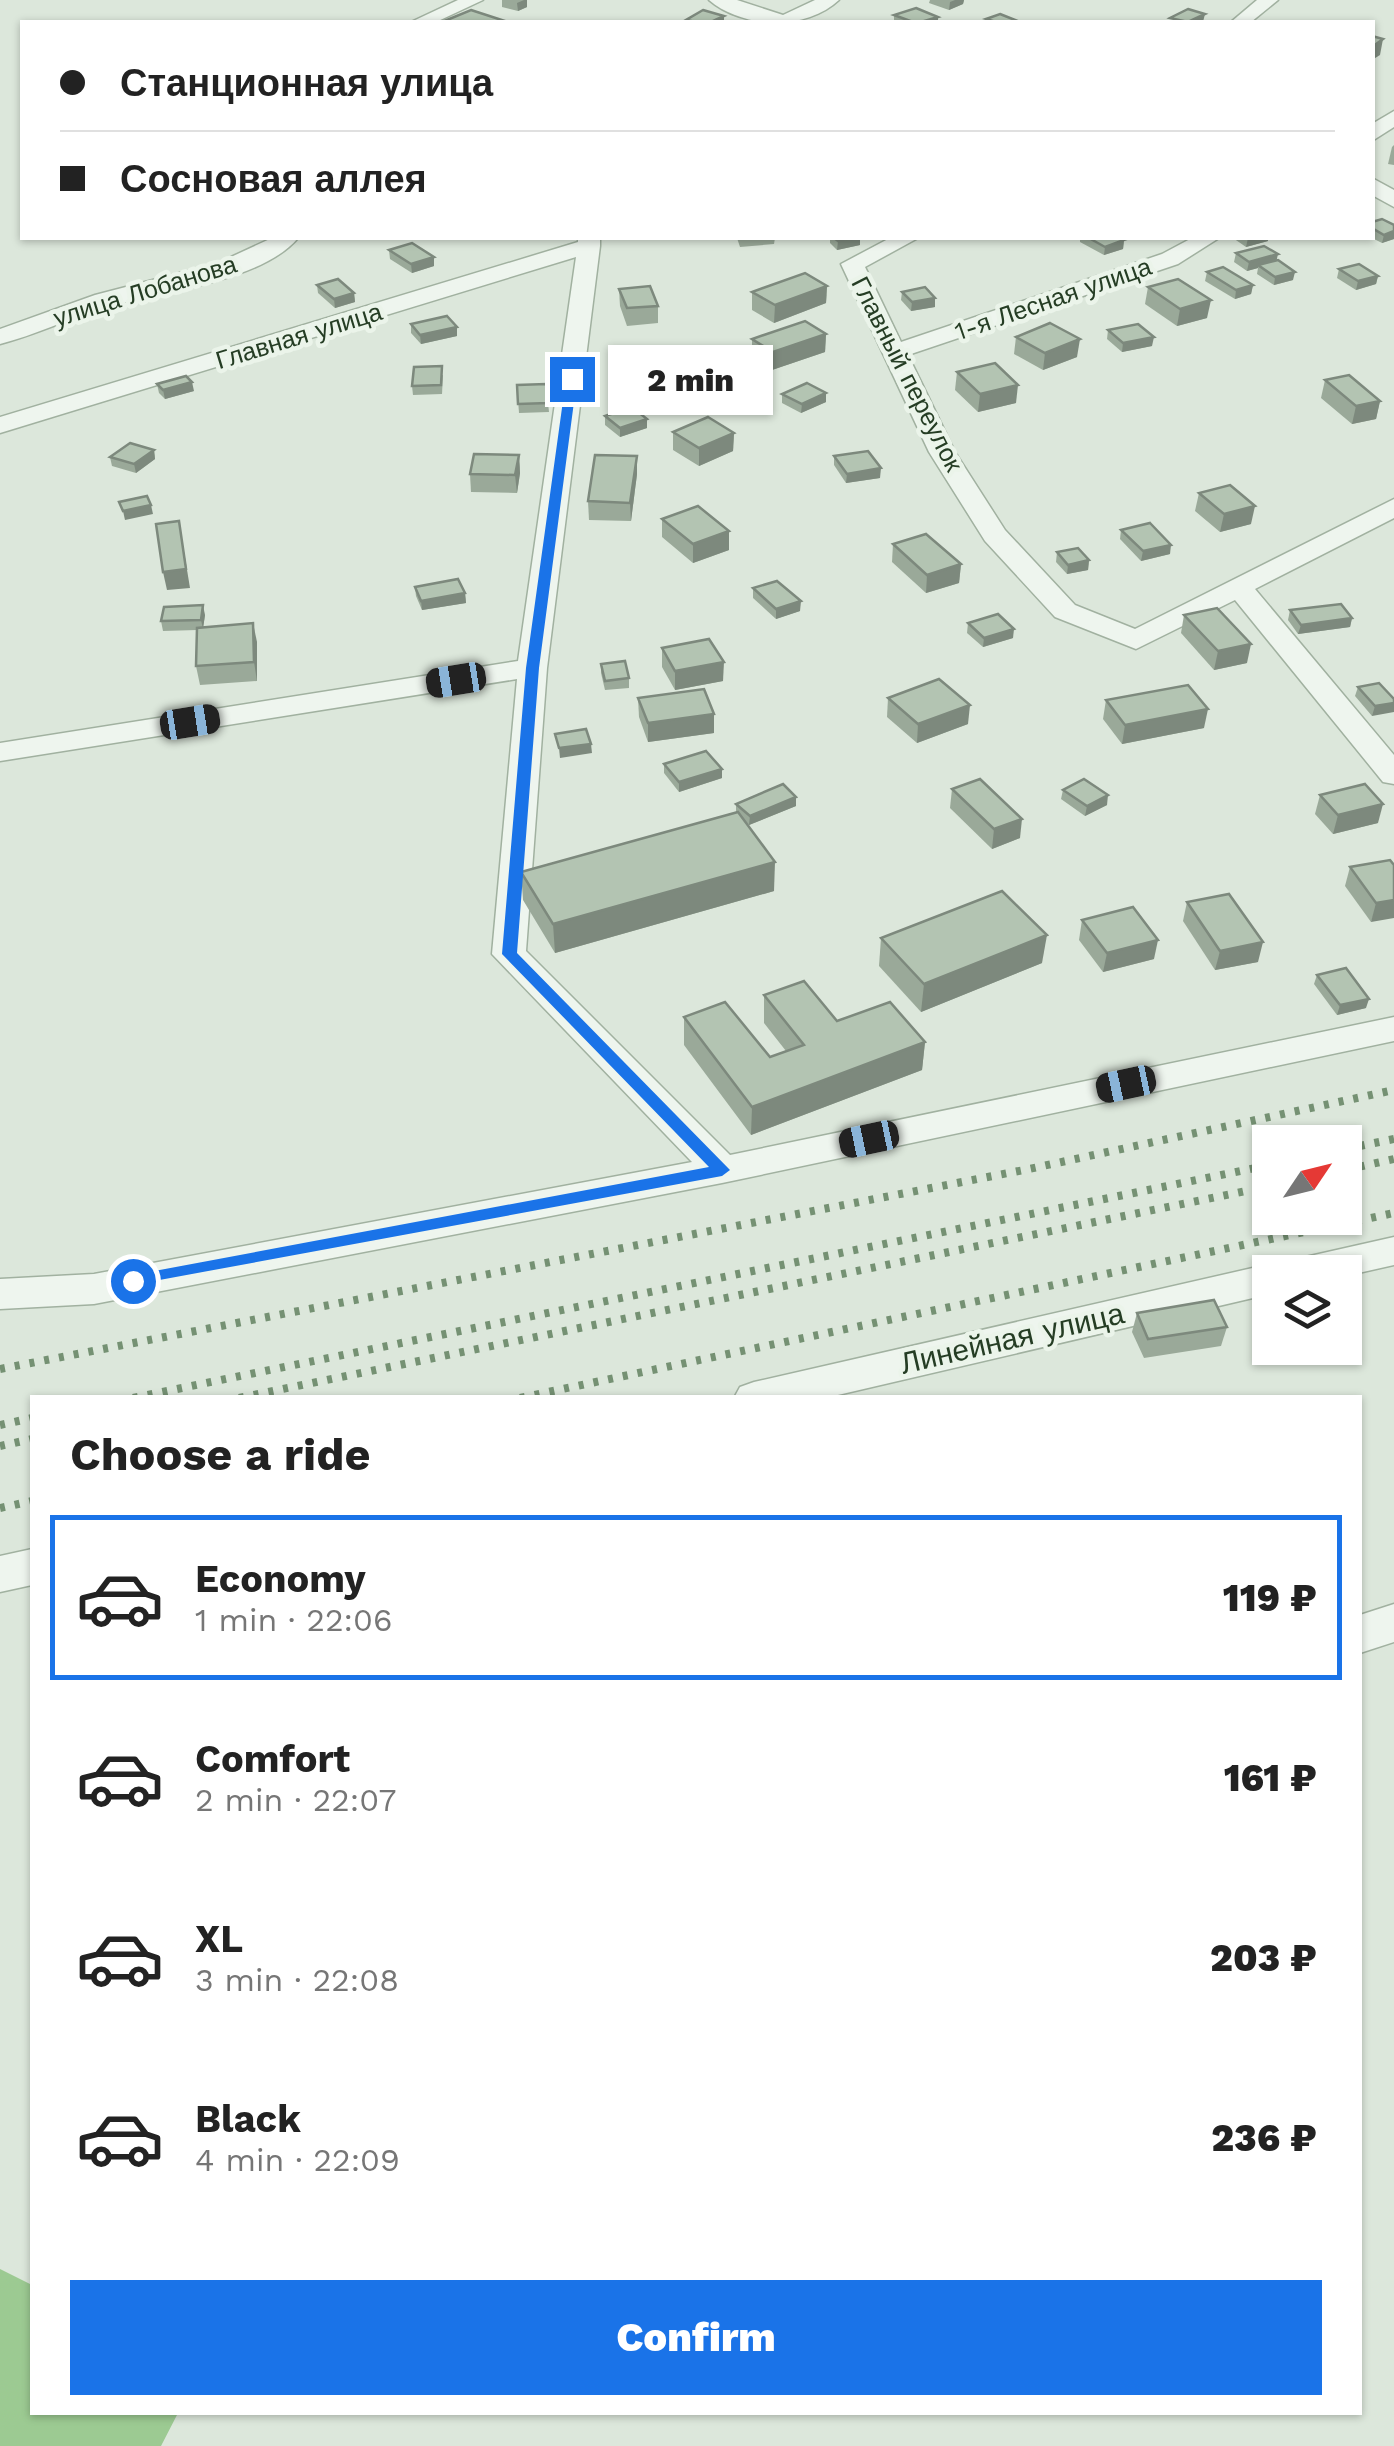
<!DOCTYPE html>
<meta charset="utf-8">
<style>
body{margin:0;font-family:"Work Sans",sans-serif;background:#f6f6f6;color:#222;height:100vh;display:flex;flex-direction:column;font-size:38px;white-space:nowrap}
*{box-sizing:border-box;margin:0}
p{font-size:32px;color:#767676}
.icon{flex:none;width:55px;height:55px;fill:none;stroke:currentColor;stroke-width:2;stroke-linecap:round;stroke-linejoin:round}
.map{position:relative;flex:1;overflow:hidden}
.panel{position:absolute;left:30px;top:1395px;width:1332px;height:1020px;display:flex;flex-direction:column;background:#fff;border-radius:0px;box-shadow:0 2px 8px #0004}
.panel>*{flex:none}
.banner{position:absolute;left:20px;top:20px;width:1355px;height:220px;border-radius:0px;box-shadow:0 2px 8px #0004;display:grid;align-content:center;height:220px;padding:0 40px;background:#fff}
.needle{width:65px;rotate:55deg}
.tools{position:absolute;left:1252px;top:1125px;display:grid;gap:20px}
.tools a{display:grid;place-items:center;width:110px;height:110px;border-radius:0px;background:#fff;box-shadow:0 2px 8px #0004;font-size:50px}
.end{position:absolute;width:45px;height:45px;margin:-22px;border:12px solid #1a73e8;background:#fff;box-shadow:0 0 0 5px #fff}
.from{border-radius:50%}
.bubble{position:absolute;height:70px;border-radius:0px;background:#fff;box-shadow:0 2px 8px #0004;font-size:32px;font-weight:800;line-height:70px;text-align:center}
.car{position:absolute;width:30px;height:60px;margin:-30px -15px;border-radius:12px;box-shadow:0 0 8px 2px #0007;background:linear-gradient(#222 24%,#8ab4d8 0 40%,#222 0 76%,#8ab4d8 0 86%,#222 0)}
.banner b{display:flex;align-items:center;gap:35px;height:95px;font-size:38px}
.banner b+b{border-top:2px solid #e0e0e0}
.banner i{width:25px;height:25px;background:#222}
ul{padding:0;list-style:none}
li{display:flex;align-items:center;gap:30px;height:165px;margin:0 20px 15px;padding:0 20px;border:5px solid transparent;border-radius:0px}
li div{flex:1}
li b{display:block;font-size:38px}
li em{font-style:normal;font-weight:800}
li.active{border-color:#1a73e8}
li>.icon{width:90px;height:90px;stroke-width:1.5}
h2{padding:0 40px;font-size:45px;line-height:120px}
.button{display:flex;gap:20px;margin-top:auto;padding:20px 40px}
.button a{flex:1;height:115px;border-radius:0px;background:#1a73e8;color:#fff;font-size:40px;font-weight:800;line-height:115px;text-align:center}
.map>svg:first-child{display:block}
.water{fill:#9cca92}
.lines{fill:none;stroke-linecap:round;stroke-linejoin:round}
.minor-casing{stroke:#a1b1a0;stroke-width:3}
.minor{fill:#eef5ee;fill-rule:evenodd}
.rail{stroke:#759173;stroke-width:8;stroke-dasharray:5 10;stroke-linecap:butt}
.wall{fill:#9aa999}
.shaded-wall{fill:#7d897d}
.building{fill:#b3c4b2;stroke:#7d897d;stroke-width:2.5}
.route{fill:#1a73e8}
.labels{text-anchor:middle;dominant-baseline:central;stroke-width:9;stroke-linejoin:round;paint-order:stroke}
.far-street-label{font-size:25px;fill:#253d24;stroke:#ebf4ea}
.street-label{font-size:30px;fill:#253d24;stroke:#ebf4ea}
</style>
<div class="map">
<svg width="1394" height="2446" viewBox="0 0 1394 2446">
<rect width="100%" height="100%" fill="#dce7db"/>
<!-- water -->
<path class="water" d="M0,2269L32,2285V2412L178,2413L161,2446H0Z"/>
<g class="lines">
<!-- minor casing -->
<g class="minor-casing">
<g id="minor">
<path d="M458,0H483L436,22H411Z"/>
<path d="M709,0H737L783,15L815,0H839C806,31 743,29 709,0Z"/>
<path d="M1257,0H1278L1251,22H1231Z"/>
<path d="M1394,111V127L1372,141V124Z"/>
<path d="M1372,178L1394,190V207L1372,195Z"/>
<path d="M272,238H298C260,283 157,291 103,308C68,319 35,335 0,344V329L95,295L218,263Z"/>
<path d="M578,238H600V246L547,668L526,951L730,1155L1394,1017V1041L722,1183L94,1304L0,1309V1279L94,1274L692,1162L492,954L517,679L0,761V743L518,661L576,257L0,433V417L578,242Z"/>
<path d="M890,238H918L865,267L901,342L1162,254L1192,238H1219L1178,264L908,355L955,452L1005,530L1075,605L1135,629L1394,499V518L1255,589L1394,755V784L1383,782L1235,600L1136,649L1055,617L985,541L929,452L841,264Z"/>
<path d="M1394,1237V1265L1345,1276V1272H1270V1294L825,1398H734L740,1387L754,1382L1270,1264L1284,1269L1287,1262L1301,1258Z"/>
<path d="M32,1549V1585L0,1592V1556Z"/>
<path d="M1394,1604V1642L1360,1653V1615Z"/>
</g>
</g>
<!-- minor -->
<use href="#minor" class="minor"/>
<!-- rail -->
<g class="rail">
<path d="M1345,1149L1394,1139"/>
<path d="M1345,1170L1394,1159"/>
<path d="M0,1369L1029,1169L1394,1090"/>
<path d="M133,1398L1270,1165"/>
<path d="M239,1398L1270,1186"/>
<path d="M520,1398L1394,1213"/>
<path d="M0,1425L32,1418"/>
<path d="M0,1446L32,1439"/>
<path d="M0,1508L32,1501"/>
</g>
</g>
<!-- wall -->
<g class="wall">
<path d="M502,0H527V7L518,11L502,7Z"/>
<path d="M930,0H964L963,4L949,10L929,3Z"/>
<path d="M894,15L938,22H894Z"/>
<path d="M1394,145V165L1388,164L1392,147Z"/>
<path d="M1372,222L1394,225V239L1382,243L1372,238Z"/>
<path d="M737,238H775L774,244L740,247Z"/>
<path d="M830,238H860V245L837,250L830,243Z"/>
<path d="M1080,238H1119L1124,240L1123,249L1104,255L1080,242Z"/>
<path d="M1233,238H1268V241L1246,247Z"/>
<path d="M389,250L434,257V266L412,273L390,259Z"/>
<path d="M1236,253L1276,261L1293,280L1274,285L1257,274L1258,268L1247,271L1234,262Z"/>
<path d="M1339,269L1378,276L1376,284L1356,290L1337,278Z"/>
<path d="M1207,272L1253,285L1251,294L1235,299L1205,281Z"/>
<path d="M317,285L354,293L355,302L335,308L318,293Z"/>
<path d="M827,286L826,303L774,323L752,310V292Z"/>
<path d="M1148,287L1207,318L1177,326L1145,304Z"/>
<path d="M619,289L658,306V323L627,326L620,306Z"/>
<path d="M902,292L935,298V307L911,311L901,300Z"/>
<path d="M411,324L457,336L421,344L411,333Z"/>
<path d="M1108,330L1152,346L1122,352L1107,339Z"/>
<path d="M826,334L825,352L772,370L752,356V339Z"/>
<path d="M1016,337L1077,357L1043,370L1014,354Z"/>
<path d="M957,372L1016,403L978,412L955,390Z"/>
<path d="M443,375L442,394L413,395L412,386Z"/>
<path d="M1325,380L1380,401L1376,419L1352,424L1321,398Z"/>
<path d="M157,384L194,391L165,399L159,393Z"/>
<path d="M546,384L549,412L519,413L517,385Z"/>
<path d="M826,393V402L801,413L782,403V394Z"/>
<path d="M605,416L647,419V428L620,437L605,425Z"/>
<path d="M673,432L734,433L733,451L699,466L673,450Z"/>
<path d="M154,450L155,459L136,473L112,466L110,457Z"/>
<path d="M519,455L520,473L517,493L471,492L470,474Z"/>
<path d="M834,456L880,478L846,483L834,465Z"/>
<path d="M637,474L631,521L589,520L588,501Z"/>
<path d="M1199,493L1251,524L1220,532L1195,511Z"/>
<path d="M662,519L729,550L693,563L662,537Z"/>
<path d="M1121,530L1170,554L1141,561L1120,539Z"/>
<path d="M893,544L961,564L959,583L926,593L892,562Z"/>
<path d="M1057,552L1089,560L1088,570L1067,574L1056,562Z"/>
<path d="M415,587L465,593L466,603L422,610L416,596Z"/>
<path d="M753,588L800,611L776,619L753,598Z"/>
<path d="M1290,610L1352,618L1350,627L1298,634L1288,620Z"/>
<path d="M205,615L203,627L257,642V681L200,685L196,666L197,630L163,631L161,621Z"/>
<path d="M1184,615L1247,663L1214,670L1181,633Z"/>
<path d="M968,623L1013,638L983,647L967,633Z"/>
<path d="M662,648L723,681L675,690L662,667Z"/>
<path d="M601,664L629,678V688L605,690L601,673Z"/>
<path d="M1358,687L1394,699L1372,716L1355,696Z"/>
<path d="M638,698L714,714V733L648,742L639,717Z"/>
<path d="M888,698L968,724L917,743L887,717Z"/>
<path d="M1106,700L1204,728L1122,744L1103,719Z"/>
<path d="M664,764L722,778L679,792L664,773Z"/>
<path d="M952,789L1020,838L992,849L950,808Z"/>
<path d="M1063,790L1107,805L1085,816L1061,799Z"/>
<path d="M1320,795L1378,823L1333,834L1315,814Z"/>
<path d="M796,797V806L749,825L745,821L774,891L555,953L523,900L521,872L736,813V804Z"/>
<path d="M1394,865L1371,922L1345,886L1350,867Z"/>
<path d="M1187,902L1258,962L1215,970L1183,921Z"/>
<path d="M1082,920L1154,959L1103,972L1079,940Z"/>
<path d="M881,938L1042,963L921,1012L879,966Z"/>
<path d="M1317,975L1366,1008L1337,1015L1314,984Z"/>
<path d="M764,995L837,1021L925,1042L922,1070L751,1135L684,1045V1017L770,1057L786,1051L764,1023Z"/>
<path d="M1137,1313L1227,1327L1221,1346L1144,1358L1132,1332Z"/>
</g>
<!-- shaded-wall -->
<g class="shaded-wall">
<path d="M524,0H527V7L518,11L517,3Z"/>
<path d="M955,0H964L963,4L949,10L950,2Z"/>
<path d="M1205,14L1203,22H1188Z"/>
<path d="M724,16V22H711Z"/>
<path d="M938,17V22H921Z"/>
<path d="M1383,39L1380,55L1372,60V47Z"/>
<path d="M1394,231V239L1382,243L1384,235Z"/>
<path d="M860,238V245L837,250L838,241Z"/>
<path d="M1248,238H1268V241L1246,247Z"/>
<path d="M1124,240L1123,249L1104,255L1105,247Z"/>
<path d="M1278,254L1276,263L1258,265V268L1247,271L1249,262Z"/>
<path d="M434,257V266L412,273L411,264Z"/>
<path d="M1295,272L1293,280L1274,285L1275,277Z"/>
<path d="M1378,276L1376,284L1356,290L1358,281Z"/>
<path d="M1253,285L1251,294L1235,299L1236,290Z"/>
<path d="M827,286L826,303L774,323L775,305Z"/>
<path d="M354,293L355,302L335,308L334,299Z"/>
<path d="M935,298V307L911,311L912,302Z"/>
<path d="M1211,300L1207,318L1177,326L1180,309Z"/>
<path d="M457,327V336L421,344L420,335Z"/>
<path d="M826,334L825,352L772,370L773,352Z"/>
<path d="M1154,337L1152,346L1122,352L1123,343Z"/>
<path d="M1080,339L1077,357L1043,370L1045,353Z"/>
<path d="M192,382L194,391L165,399L163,390Z"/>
<path d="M1018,385L1016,403L978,412L980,394Z"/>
<path d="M826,393V402L801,413L802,404Z"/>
<path d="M1380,401L1376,419L1352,424L1356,406Z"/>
<path d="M647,419V428L620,437V428Z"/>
<path d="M734,433L733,451L699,466V448Z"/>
<path d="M154,450L155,459L136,473L134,464Z"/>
<path d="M519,455L520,473L517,493L515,475Z"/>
<path d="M637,456V474L631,521L630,503Z"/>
<path d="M881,468L880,478L846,483L847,474Z"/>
<path d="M151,505L153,514L125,520L123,511Z"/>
<path d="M1255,506L1251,524L1220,532L1224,514Z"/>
<path d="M179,521L190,588L167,590L163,572Z"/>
<path d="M729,531V550L693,563V544Z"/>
<path d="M1171,545L1170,554L1141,561L1143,551Z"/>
<path d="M1089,560L1088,570L1067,574L1068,565Z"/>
<path d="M961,564L959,583L926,593L927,575Z"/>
<path d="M465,593L466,603L422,610L421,601Z"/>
<path d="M801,601L800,611L776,619V609Z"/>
<path d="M203,605L205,615L203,629L201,620Z"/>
<path d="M1352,618L1350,627L1298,634L1301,625Z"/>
<path d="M253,623L257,642V681L254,662Z"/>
<path d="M1014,629L1013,638L983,647L984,638Z"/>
<path d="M1251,644L1247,663L1214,670L1218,651Z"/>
<path d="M724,662L723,681L675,690V671Z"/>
<path d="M1394,703V712L1372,716L1375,706Z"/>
<path d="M970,705L968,724L917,743L918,724Z"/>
<path d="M1208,709L1204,728L1122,744L1125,725Z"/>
<path d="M714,714V733L648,742V723Z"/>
<path d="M591,744L592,753L560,758L559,748Z"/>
<path d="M722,769V778L679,792V782Z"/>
<path d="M1108,795L1107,805L1085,816L1087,806Z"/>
<path d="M796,797V806L749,825L750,816Z"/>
<path d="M1383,804L1378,823L1333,834L1338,815Z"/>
<path d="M1022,819L1020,838L992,849L994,829Z"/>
<path d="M775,862L774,891L555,953L553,924Z"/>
<path d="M1394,900V918L1371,922L1376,903Z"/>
<path d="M1047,935L1042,963L921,1012L924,984Z"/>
<path d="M1158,940L1154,959L1103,972L1107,953Z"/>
<path d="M1263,942L1258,962L1215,970L1220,951Z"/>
<path d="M1369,999L1366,1008L1337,1015L1340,1005Z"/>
<path d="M925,1042L922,1070L751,1135L752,1107Z"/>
</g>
<!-- building -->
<g class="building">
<path d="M916,8L938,17L921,22H913L894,15Z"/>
<path d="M1188,9L1205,14L1188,22L1170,18Z"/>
<path d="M471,10L505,21L502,22H442Z"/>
<path d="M703,10L724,16L711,22H696L686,20Z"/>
<path d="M1000,14L1020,22H996L986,19Z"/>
<path d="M1372,36L1383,39L1372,47Z"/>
<path d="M1382,219L1394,225V231L1384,235L1372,228V222Z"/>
<path d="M834,238H857L838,241Z"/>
<path d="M1089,238H1119L1124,240L1105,247Z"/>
<path d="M412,243L434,257L411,264L389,250Z"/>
<path d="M1264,246L1278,254L1249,262L1236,253Z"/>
<path d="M1278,260L1295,272L1275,277L1258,265Z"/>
<path d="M1359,264L1378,276L1358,281L1339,269Z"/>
<path d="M1223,267L1253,285L1236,290L1207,272Z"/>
<path d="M805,273L827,286L775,305L752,292Z"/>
<path d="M338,279L354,293L334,299L317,285Z"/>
<path d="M1178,279L1211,300L1180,309L1148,287Z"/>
<path d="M650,286L658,306L627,308L619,289Z"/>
<path d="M925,287L935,298L912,302L902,292Z"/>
<path d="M447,316L457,327L420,335L411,324Z"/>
<path d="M805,321L826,334L773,352L752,339Z"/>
<path d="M1050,323L1080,339L1045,353L1016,337Z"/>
<path d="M1138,324L1154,337L1123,343L1108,330Z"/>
<path d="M995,363L1018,385L980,394L957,372Z"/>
<path d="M442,366L441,385L412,386L414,367Z"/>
<path d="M1349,375L1380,401L1356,406L1325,380Z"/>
<path d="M186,376L192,382L163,390L157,384Z"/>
<path d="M807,383L826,393L802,404L782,394Z"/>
<path d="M546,384L548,403L518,404L517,385Z"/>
<path d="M632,407L647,419L620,428L605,416Z"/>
<path d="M708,417L734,433L699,448L673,432Z"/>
<path d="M130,443L154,450L134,464L110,457Z"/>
<path d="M868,451L881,468L847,474L834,456Z"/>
<path d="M474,454L519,455L515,475L470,474Z"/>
<path d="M595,455L637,456L630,503L588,501Z"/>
<path d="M1230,485L1255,506L1224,514L1199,493Z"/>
<path d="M147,496L151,505L123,511L119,502Z"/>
<path d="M698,506L729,531L693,544L662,519Z"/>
<path d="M179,521L186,569L163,572L156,524Z"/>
<path d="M1150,523L1171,545L1143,551L1121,530Z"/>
<path d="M926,534L961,564L927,575L893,544Z"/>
<path d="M1078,548L1089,560L1068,565L1057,552Z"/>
<path d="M458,579L465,593L421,601L415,587Z"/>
<path d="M777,581L801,601L776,609L753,588Z"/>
<path d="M1341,604L1352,618L1301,625L1290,610Z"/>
<path d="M203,605L201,620L161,621L164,607Z"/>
<path d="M1217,608L1251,644L1218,651L1184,615Z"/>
<path d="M998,614L1014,629L984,638L968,623Z"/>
<path d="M253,623L254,662L196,666L197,628Z"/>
<path d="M709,639L724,662L675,671L662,648Z"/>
<path d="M625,661L629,678L605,681L601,664Z"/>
<path d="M939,679L970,705L918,724L888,698Z"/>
<path d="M1379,683L1394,699V703L1375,706L1358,687Z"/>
<path d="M1188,685L1208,709L1125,725L1106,700Z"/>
<path d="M704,689L714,714L648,723L638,698Z"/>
<path d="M586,729L591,744L559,748L555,734Z"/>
<path d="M706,751L722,769L679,782L664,764Z"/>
<path d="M980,779L1022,819L994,829L952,789Z"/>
<path d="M1084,779L1108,795L1087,806L1063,790Z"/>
<path d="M783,784L796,797L750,816L736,804Z"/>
<path d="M1365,784L1383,804L1338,815L1320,795Z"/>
<path d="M738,812L775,862L553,924L521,872Z"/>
<path d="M1390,860L1394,865V900L1376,903L1350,867Z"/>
<path d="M1002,891L1047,935L924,984L881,938Z"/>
<path d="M1229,894L1263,942L1220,951L1187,902Z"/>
<path d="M1133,907L1158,940L1107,953L1082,920Z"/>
<path d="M1346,968L1369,999L1340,1005L1317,975Z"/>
<path d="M804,981L837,1021L890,1002L925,1042L752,1107L684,1017L725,1002L770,1057L804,1045L764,995Z"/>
<path d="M1214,1300L1227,1327L1148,1339L1137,1313Z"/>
</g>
<!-- route -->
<path class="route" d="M572,376L577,379L539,668L517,953L730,1170L722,1176L127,1286V1277L133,1275L709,1167L502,954L526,668L566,379Z"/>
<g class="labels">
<!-- far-street labels -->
<g class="far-street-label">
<text transform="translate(145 291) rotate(-17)">улица Лобанова</text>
<text transform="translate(1053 299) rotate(-19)">1-я Лесная улица</text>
<text transform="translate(299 336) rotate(-17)">Главная улица</text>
<text transform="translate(907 374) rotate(63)">Главный переулок</text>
</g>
<!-- street labels -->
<g class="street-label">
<text transform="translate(1012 1338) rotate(-13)">Линейная улица</text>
</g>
</g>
</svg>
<div class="tools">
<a><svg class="needle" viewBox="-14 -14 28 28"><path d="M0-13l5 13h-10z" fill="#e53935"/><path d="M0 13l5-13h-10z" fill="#767676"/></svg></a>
<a><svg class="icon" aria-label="layers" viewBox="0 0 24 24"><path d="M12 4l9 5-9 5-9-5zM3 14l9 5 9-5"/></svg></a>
</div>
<i class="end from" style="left:133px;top:1281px"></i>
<i class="end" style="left:572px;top:379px"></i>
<div class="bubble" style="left:608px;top:345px;width:165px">2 min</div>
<i class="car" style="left:456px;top:680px;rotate:261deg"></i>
<i class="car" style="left:190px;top:722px;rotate:81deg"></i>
<i class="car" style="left:1126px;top:1084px;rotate:258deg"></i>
<i class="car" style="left:869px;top:1139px;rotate:258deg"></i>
<div class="banner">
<b><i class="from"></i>Станционная улица</b>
<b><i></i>Сосновая аллея</b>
</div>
<section class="panel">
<h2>Choose a ride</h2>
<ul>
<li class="active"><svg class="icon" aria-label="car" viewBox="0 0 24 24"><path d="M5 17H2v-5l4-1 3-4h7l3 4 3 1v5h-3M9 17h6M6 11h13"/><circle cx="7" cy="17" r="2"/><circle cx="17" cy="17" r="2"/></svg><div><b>Economy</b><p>1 min · 22:06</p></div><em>119 ₽</em></li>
<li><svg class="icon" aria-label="car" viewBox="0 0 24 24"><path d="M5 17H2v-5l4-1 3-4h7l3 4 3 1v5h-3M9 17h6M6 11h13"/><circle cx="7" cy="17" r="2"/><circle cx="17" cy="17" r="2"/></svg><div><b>Comfort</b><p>2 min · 22:07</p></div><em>161 ₽</em></li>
<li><svg class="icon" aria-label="car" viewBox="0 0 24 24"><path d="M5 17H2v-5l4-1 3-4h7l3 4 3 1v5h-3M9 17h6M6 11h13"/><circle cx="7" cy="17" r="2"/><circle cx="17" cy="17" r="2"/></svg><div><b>XL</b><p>3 min · 22:08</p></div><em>203 ₽</em></li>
<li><svg class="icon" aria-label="car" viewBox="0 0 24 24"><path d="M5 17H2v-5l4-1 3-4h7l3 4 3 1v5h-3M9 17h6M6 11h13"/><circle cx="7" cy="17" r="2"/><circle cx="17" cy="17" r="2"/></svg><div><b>Black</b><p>4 min · 22:09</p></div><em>236 ₽</em></li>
</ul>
<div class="button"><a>Confirm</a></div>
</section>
</div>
